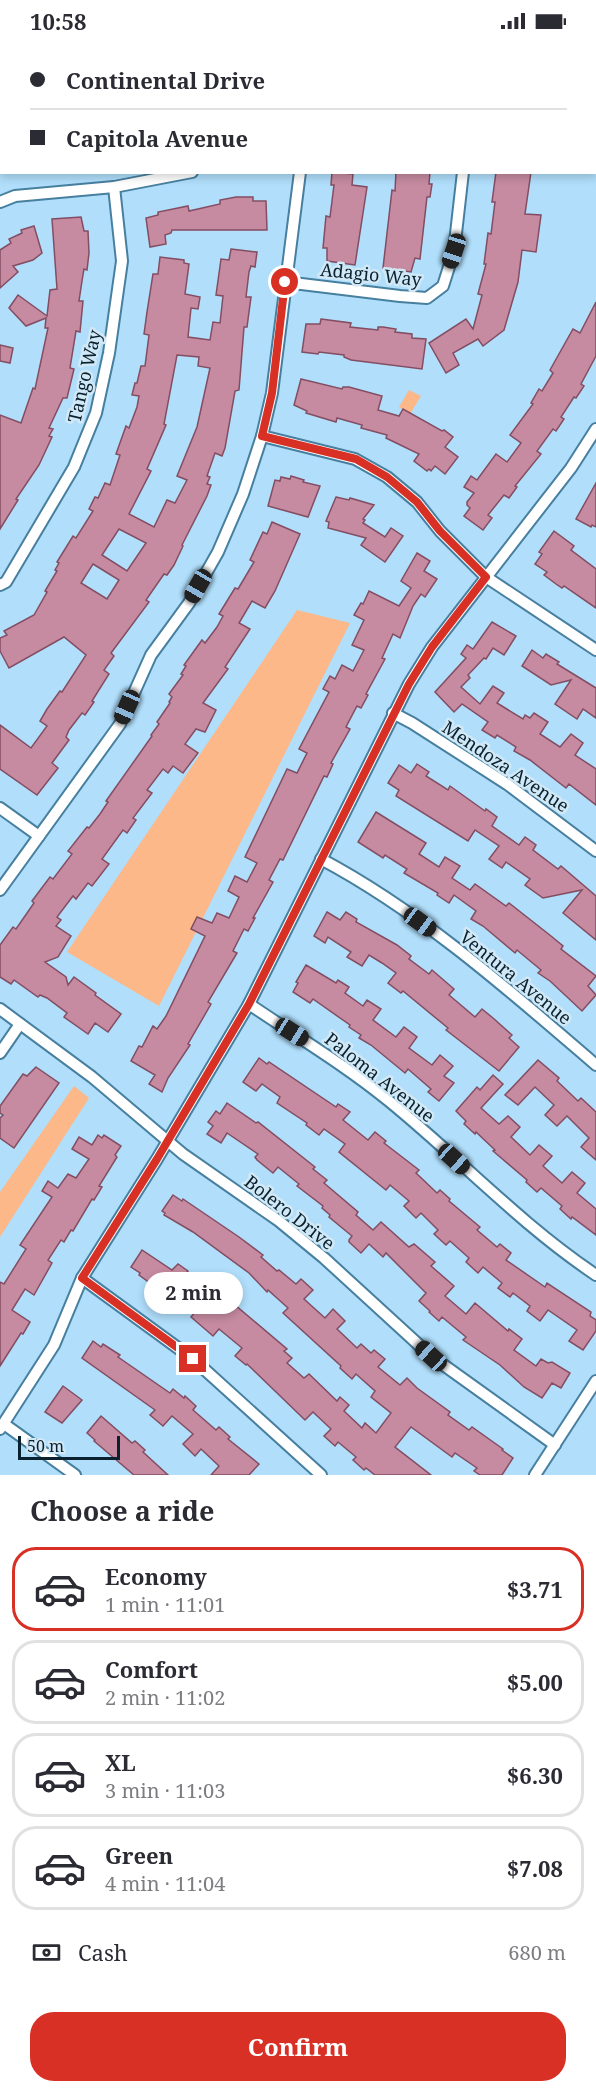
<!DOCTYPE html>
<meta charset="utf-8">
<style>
body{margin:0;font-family:"Noto Serif",serif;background:#f2f2f3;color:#2b2b33;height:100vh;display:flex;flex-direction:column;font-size:22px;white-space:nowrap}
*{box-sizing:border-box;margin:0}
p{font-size:20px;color:#7c7c81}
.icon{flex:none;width:33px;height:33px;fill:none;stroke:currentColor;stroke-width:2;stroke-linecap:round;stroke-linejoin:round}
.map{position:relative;height:1433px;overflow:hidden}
.drawer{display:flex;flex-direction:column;background:#fff;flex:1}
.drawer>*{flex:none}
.banner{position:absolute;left:0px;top:0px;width:597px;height:132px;box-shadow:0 3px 9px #0003;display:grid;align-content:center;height:132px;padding:0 30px;background:#fff}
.scale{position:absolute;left:18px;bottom:15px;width:102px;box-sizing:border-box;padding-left:6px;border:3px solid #0a222f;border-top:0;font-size:16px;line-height:21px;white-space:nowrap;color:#0a222f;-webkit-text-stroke:4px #d1e8f6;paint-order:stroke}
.end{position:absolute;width:27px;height:27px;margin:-14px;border:8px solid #d93025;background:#fff;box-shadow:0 0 0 3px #fff}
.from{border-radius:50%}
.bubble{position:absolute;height:42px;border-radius:21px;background:#fff;box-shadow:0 3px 9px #0003;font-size:20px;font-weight:700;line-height:42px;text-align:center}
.car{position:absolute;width:18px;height:36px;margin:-18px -9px;border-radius:8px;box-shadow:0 0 4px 2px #0007;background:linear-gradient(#222 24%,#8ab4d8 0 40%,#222 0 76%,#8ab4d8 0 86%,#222 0)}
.banner b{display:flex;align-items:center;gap:21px;height:57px;font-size:22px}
.banner b+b{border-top:2px solid #e1e1e2}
.banner i{width:15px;height:15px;background:#2b2b33}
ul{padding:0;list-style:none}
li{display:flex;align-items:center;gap:18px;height:84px;margin:0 12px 9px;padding:0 18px;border:3px solid #e1e1e2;border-radius:24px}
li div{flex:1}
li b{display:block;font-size:22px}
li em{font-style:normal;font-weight:700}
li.selected{border-color:#d93025}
li>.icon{width:54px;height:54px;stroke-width:1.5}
h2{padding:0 30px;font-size:27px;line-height:72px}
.pay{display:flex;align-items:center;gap:15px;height:66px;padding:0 30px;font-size:22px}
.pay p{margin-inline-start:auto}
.action{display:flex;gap:12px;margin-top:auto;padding:12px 30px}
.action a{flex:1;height:69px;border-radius:24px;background:#d93025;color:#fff;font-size:24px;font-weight:700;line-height:69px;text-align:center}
.status{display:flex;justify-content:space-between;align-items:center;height:42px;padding:0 30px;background:#fff;direction:ltr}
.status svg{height:16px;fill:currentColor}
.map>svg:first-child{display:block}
.green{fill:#fcb888}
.building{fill:#c68ba1;stroke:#834d62;stroke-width:1.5;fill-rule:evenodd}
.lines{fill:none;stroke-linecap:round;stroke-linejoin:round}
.minor-casing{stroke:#477f9f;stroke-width:14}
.minor{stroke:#fff;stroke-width:10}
.route{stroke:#d93025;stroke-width:8}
.labels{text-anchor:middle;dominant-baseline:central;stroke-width:5;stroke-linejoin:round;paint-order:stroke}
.street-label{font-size:18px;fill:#0a222f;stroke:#d1e8f6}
</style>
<div class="status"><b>10:58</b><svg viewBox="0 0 49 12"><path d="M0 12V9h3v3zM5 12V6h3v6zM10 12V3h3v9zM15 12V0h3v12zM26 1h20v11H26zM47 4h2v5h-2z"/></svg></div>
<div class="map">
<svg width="596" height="1433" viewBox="0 0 596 1433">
<rect width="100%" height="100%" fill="#b0defb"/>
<!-- green -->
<g class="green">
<path d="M409,348L421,354L410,372L399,365Z"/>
<path d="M297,568L350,581L159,964L67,910Z"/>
<path d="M74,1044L89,1056L0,1195V1150Z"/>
</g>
<!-- building -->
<g class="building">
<path d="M332,130L353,132L352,143L367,145L355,223L327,219V206H323L326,174L330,175L334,143H331Z"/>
<path d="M396,130H430L429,142H432L430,155H427L420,217L415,216L411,230L383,226L392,148L395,149Z"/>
<path d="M496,130H531L525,172L541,173L536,210L522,208L518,240L504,288L483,304L478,297L453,311L459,323L446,331L429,301L466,277L473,287L482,253L478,252L486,222H484L488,191L491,192L495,160H492Z"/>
<path d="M236,155H253V159H266L267,188H172L171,191L165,193L166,202L150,205L146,176L158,173V170L188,164L189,169L220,162V158Z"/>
<path d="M81,175L84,189H88L89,211L87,228L84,227L82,239L79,259H83L80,290L76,289L70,326L74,327L67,356H63L49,386L53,387L49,394L52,395L39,423L16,457L18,458L0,487V373L21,381L33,346L35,347L48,286H45L46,276L26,284L9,266L18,253L47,274L50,248L57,247L52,177Z"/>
<path d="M34,184L42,211L33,218L13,224L18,230L0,246V208L11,201L9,197L22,191L21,188Z"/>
<path d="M231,207L257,210L255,225L251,224L249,230L246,255H251L247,285H244L239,348L235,349L225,406L222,414L215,411L207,434L210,435L207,442L211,443L207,454L182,503L183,504L174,523L167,533L164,532L146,558L149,560L111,611L114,614L104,628L109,632L92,659L94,660L85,673L82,671L69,688L66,695L69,698L52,721L58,726L37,753L0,727V683L31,706L47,684L40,679L47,667L60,649L62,650L86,613L64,595L9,626L0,609V596L7,593L4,589L34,573L47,550L45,549L57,529L55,528L59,521L57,520L73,494L76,496L93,469L89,467L95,455L98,456L105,441L110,443L120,413L116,412L126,384L129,386L137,365L139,354L132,353L135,341H137L141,324H145L149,293L144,292L147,270L153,232H158L160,215L184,218V221L189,222L185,252L200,255L198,267L191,266L188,295L210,298L213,280L220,281L223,254L216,253L221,217L229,218ZM177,313L199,315L198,324L210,326L197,385L177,434L187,438L175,461L167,458L154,485L129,472L151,429L147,427L166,383L164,382ZM119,487L146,501L127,529L102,513ZM93,522L119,538L107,557L81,541Z"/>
<path d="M596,260V314L581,342L584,344L576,356L574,355L561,375L564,377L556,389L553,387L537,409L541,412L515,444L517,445L509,456L504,453L488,473L492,476L483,488L464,474L470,466L467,463V460L474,451L464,445L471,434L477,438L496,412L507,420L521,401L510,393L533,362L531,361L539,347L542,349L553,331L550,328L573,287L580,291Z"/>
<path d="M321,277L351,281L350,285L378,288V285H383L396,287L395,290L412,292V296L426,297L422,327L351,318L344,315V313L319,310L318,312L302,310L306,282H320Z"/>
<path d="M0,303L13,306L10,321L0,319Z"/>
<path d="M301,337L342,347L343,345H349L382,354L378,368L399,374L403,367L442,389L444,388L453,395L445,405L458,415L445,432L435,424L431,429L429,427L427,429L414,419L419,412L386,396L387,393L361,386L362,383L337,376L336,380L306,371L307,369L294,363Z"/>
<path d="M291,434L304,438L303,440L320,444L308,475L268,464L275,438L280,439L281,435L290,437Z"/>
<path d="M596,441V485L592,483L591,485L576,477Z"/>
<path d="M336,455L349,458L350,456L374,463L363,477L365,478L363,481L385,495L391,486L403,494L385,520L361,503L366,496L328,486L329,480L326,479Z"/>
<path d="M272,480L300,492L275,549L265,566L252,559L239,581L250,587L225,625L228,627L203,661L216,668L205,690L196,687L185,702L198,711L183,731L173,724L168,731L163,727L147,748L152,751L133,776L136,778L127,791L123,788L102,817L109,822L92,844L88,841L76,857L73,854L57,875L61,878L56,884L71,894L58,915L45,920L66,935L68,943L74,935L96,951L95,953L121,972L108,990L95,981L88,992L64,975L67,971L47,956L40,953L38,955L14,938L11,942L0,935V903L13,885L16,887L34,861L32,859L50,835L53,837L72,812L68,809L87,785L89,786L100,772L108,760L106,759L152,694L151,693L159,682L157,680L170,661L169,660L172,655L169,652L183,633L181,632L186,624L184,623L202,598L205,601L217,585L223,574L219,572L235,546L238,547L254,520L250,518L263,490L267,492Z"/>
<path d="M554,489L574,504L571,508L596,527V566L564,544L562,546L556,542L544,533L547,530L535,522L542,512L539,510Z"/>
<path d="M417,511L430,519L424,529L437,537L425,555L421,552L413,564L400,596L393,592L382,616L385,617L366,652L368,653L361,666L357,664L346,685L350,687L331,721L333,722L327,735L324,734L283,818L280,817L269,838L273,840L253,876H255L248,889L244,887L233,909L237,911L208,960L211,962L188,1002L190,1003L168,1036L162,1050L149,1042L155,1033L131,1019L139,1004L142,1005L153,984L157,987L166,974L205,894L191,887L197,875L212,881L217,871L229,876L239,855L228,849L235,834L247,840L257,821L245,815L287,727L297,731L307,711L299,707L329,650L323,647L330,634L335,637L342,623L353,629L364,608L352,603L364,578L354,573L361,561L363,562L369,549L399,564L411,546L401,539Z"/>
<path d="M492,580L516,594L504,613L493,606L486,617L484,616L468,633L470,636L461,645L480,662L493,644L504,651L497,661L523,677L525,673L530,676L534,671L548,680L540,692L560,705L571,692L583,701L575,713L596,727V763L569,742L566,746L530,718L514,709L516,705L497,693L495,696L482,688L488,680L462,662L454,670L435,650L466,616L461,612L467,603L473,607Z"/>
<path d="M532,608L543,616L546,612L559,620L557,622L596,646V676L583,667L577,677L555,662L571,638L551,643L522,624Z"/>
<path d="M417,722L429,730L426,734L448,748L450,744L485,769L486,767L497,775L492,784L519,803L525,795L536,803L533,808L558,827L561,824L596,854V898L563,871L582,848L543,856L525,843L530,837L506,820L502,826L489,817L499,804L475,788L468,799L396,754L399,748L388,741L399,723L411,731Z"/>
<path d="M376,770L426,801L419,812L439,825L445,815L460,824L452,836L470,848L475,842L506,864L509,861L551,894L563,904L561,907L596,934L588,944L596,953L582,969L550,939L538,931L541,928L517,908L515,911L483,884L471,877L476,869L454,853L449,861L437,853L438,851L404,831L407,827L385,813L383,816L358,800Z"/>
<path d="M327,870L340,878L346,870L357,877L356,880L397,903L411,914L409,917L429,932L432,928L454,947L449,953L475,975L482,967L493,976L512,993L509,996L519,1005L499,1029L446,988L448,986L403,949L401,951L388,941L396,931L382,921L369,913L362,924L347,915L351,910L328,895L325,901L314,894Z"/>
<path d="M306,923L336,941L338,938L349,945L345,951L363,964L367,958L381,967L373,978L396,995L404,985L417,995L409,1006L432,1023L440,1013L453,1024L444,1034L454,1041L439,1059L428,1050L431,1047L408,1027L405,1031L371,1003L359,996L361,993L349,985L350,983L313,957L310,961L293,950L298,941L296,940Z"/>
<path d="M259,1016L267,1022L269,1020L336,1065L338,1062L350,1070L343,1078L368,1098L375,1090L386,1099L384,1101L419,1128L416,1131L437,1151L440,1148L450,1157L449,1159L480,1185L477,1188L497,1205L500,1202L511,1211L506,1218L545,1245L547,1241L591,1270L590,1274L596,1278V1289L583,1308L569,1299L577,1288L548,1268L540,1279L527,1269L530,1264L513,1251L510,1255L498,1246L502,1241L483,1225L478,1231L466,1220L469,1216L450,1199L446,1203L434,1192L438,1188L421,1171L416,1176L404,1164L409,1159L390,1143L386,1148L339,1110L345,1102L324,1087L319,1093L306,1083L307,1081L277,1061L280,1055L262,1042L256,1049L243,1040Z"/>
<path d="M538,1018L559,1036L557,1039L578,1059L581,1056L596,1070V1118L581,1105L589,1096L567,1074L557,1084L545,1073L554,1063L535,1045L518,1063L505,1053Z"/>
<path d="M36,1025L59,1041L14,1106L0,1096V1076L3,1073L0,1071V1064L23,1032L27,1034Z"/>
<path d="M493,1033L503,1042L481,1066L499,1082L508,1074L520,1085L511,1095L530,1113L539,1103L552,1114L543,1124L562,1141L572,1130L585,1141L577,1151L596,1167V1193L572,1175L571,1177L560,1167L562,1164L541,1146L537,1150L526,1140L527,1138L493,1109L495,1108L476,1090L475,1092L464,1082L466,1079L456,1069L477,1045L480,1048Z"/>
<path d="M227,1061L256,1081L258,1080L315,1125L313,1127L327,1138L324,1141L358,1170L356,1173L373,1188L381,1180L409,1205L414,1202L435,1220L431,1224L454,1244L445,1254L466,1272L475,1261L508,1289L509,1287L522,1297L514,1308L536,1324L541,1317L548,1321L552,1320L570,1331L561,1346L552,1341L542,1356L524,1345L500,1323L463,1298L466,1295L442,1275L439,1279L429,1270L430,1269L419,1259L426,1251L386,1211L383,1215L369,1202L361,1211L349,1200V1198L352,1194L329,1175L330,1173L322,1166L323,1164L297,1144L299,1142L278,1125L273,1131L257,1118L255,1115L258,1112L227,1091L221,1101L207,1092L213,1084L208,1080L216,1069L220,1072Z"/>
<path d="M98,1093L102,1096L104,1093L121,1104L115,1113L117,1115L99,1144L102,1145L94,1158L92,1157L73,1189L71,1188L64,1200L61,1198L48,1218L52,1221L34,1253L25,1247L12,1268L30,1280L23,1292L21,1291L0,1324V1240L4,1242L26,1207L20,1203L52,1155L42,1149L48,1139L58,1146L68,1132L76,1136L89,1117L72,1107L79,1095L92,1103Z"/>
<path d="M173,1153L182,1159L183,1157L239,1195L263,1213L261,1215L277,1229L279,1228L296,1242L301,1237L313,1248L304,1257L325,1276L333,1267L345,1279L337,1287L357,1306L361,1302L371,1311L374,1308L385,1317L378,1325L400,1343L407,1336L417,1346L450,1370L448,1373L469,1388L472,1385L503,1407L502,1408L513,1416L502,1433H480L474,1429L477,1426L455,1411L452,1415L411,1385L395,1405L431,1433H375L366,1426L364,1428L353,1418L356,1415L338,1400L335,1404L324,1394L331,1387L313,1370L305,1378L247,1322L246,1323L235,1314L242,1306L219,1287L213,1294L191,1275L198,1267L157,1239L154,1244L139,1233L140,1231L131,1225L142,1208L172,1228L178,1222L188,1229L186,1231L234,1264L235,1263L287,1307L284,1309L292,1316L287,1321L304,1336L309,1332L337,1359L340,1355L349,1363L344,1369L362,1386L365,1381L376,1391L391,1371L371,1355L375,1349L356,1332L352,1337L340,1326L341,1324L283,1271L288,1266L268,1248L267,1250L249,1231L193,1190L164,1173L165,1171L162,1169Z"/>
<path d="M93,1299L101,1305L103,1302L120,1313L118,1315L170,1351L173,1347L184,1356L185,1354L196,1364L193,1368L216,1388L219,1385L230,1395L228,1397L259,1422L249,1433H211L219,1424L201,1407L195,1414L183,1402L193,1392L172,1374L163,1384L150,1373L155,1368L82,1316Z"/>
<path d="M63,1344L82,1358L62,1381L45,1370Z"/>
<path d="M101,1374L132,1401L135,1399L145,1408L143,1410L168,1433H134L94,1399L95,1398L87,1391Z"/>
</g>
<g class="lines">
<!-- minor casing -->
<g class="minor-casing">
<g id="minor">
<path d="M310,0V2"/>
<path d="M474,0V2"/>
<path d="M0,160L15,154L114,145L192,130"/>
<path d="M285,240L400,254L427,256L443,244L454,209L463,130"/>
<path d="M262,394L355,417L387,435L417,460L440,489L486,535L596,608"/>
<path d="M0,543L6,540L74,425L96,371L109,311L122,219L114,145"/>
<path d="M393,671L412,681L507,742L596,809"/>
<path d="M0,766L39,794"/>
<path d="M321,817C421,870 510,949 596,1023"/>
<path d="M0,848L120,682L151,613L189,561L218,510L243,452L262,394L272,351L300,130"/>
<path d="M249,962C296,994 345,1023 389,1059C459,1116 520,1182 596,1233"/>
<path d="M0,967L92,1035L183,1112L279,1179L324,1216L431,1314L555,1403"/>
<path d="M0,1011L20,982"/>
<path d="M82,1236L193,1317L321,1433"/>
<path d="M4,1382L75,1433"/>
<path d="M0,1387L54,1303L82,1236L157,1117L249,962L409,642L432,605L571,426L596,387"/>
<path d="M535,1433L596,1339"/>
</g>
</g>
<!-- minor -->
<use href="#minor" class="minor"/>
</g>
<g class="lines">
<!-- route -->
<path class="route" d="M193,1317L82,1236L157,1117L249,962L409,642L432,605L486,535L440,489L417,460L387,435L356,417L262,394L272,351L285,240"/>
</g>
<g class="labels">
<!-- street labels -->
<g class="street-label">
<text transform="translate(371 232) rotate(6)">Adagio Way</text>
<text transform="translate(84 334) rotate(-77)">Tango Way</text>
<text transform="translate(506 724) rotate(34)">Mendoza Avenue</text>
<text transform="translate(516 935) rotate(39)">Ventura Avenue</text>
<text transform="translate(380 1035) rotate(38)">Paloma Avenue</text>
<text transform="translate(290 1170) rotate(38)">Bolero Drive</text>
</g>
</g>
</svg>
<div class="scale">50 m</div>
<i class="end from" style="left:285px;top:240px"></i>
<i class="end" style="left:193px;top:1317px"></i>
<div class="bubble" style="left:144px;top:1230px;width:99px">2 min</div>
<i class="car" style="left:454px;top:209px;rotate:198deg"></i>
<i class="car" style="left:198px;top:544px;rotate:210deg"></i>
<i class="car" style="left:127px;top:665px;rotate:204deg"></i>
<i class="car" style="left:420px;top:880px;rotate:126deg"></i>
<i class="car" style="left:292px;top:990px;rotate:122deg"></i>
<i class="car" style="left:454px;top:1117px;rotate:132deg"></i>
<i class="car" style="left:431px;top:1314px;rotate:312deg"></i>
<div class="banner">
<b><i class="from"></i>Continental Drive</b>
<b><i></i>Capitola Avenue</b>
</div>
</div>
<section class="drawer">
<h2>Choose a ride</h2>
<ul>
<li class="selected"><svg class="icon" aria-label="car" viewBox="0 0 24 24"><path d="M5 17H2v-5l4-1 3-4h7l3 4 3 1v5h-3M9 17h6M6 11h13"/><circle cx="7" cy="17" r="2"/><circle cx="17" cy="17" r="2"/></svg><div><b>Economy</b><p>1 min · 11:01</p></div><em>$3.71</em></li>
<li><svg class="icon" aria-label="car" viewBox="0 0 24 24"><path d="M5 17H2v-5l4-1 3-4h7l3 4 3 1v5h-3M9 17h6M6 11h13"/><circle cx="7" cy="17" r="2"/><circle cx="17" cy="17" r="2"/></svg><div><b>Comfort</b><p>2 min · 11:02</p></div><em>$5.00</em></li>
<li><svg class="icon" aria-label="car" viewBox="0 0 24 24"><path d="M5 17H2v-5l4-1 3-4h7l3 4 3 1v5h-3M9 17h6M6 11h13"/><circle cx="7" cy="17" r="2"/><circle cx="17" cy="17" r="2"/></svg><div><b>XL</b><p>3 min · 11:03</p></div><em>$6.30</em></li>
<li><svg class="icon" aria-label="car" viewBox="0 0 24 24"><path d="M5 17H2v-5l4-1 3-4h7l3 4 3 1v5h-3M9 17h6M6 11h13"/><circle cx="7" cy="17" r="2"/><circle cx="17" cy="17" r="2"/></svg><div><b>Green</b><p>4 min · 11:04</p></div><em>$7.08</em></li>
</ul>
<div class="pay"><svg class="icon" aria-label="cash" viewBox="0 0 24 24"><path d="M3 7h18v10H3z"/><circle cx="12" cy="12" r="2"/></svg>Cash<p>680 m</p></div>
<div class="action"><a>Confirm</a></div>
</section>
